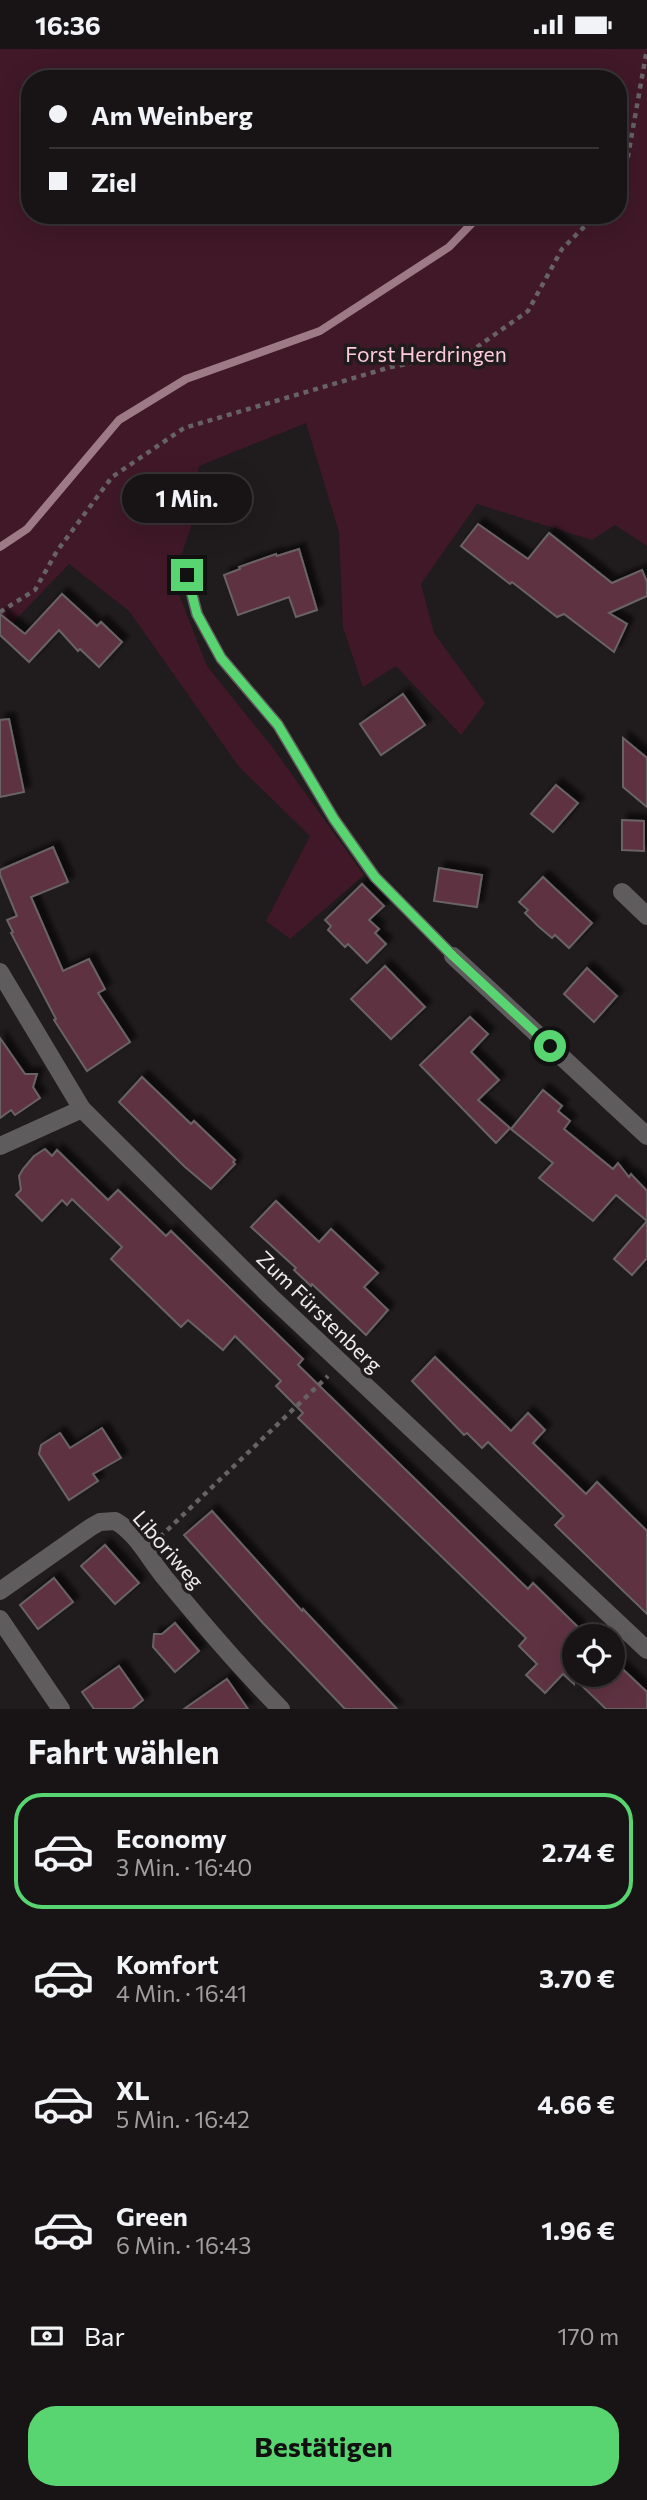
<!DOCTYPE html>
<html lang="de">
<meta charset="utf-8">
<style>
body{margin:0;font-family:Commissioner,sans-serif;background:#211d1e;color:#f1f3f6;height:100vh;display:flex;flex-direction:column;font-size:26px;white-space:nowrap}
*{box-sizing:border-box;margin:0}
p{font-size:23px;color:#9f9ea0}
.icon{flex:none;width:38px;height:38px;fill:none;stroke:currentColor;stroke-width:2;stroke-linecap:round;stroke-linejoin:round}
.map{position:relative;height:1660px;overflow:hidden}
.sheet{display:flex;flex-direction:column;background:#181415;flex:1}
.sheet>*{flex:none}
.guide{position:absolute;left:21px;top:21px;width:606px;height:154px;border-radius:28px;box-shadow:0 7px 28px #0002,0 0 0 2px #363334;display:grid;align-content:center;height:154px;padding:0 28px;background:#181415}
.buttons{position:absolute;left:562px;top:1575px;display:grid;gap:14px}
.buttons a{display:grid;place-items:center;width:63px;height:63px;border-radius:50%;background:#181415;box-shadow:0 7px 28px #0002,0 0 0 2px #363334;font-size:35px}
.end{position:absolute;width:32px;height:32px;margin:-16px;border:9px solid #58d570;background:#111;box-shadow:0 0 0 4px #111}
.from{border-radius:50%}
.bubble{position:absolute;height:49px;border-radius:24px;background:#181415;box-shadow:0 7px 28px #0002,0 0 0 2px #363334;font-size:23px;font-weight:700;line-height:49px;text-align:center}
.guide b{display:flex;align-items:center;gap:24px;height:66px;font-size:26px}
.guide b+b{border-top:2px solid #363334}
.guide i{width:18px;height:18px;background:#f1f3f6}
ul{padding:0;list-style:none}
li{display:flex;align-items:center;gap:21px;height:116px;margin:0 14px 10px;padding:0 14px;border:4px solid transparent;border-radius:28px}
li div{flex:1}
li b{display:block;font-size:26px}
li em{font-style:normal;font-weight:700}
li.on{border-color:#58d570}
li>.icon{width:63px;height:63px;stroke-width:1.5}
h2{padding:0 28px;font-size:32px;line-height:84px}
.pay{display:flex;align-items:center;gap:18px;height:77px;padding:0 28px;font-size:26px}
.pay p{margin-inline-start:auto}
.primary-button{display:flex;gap:14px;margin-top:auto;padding:14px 28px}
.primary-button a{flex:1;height:80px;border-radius:28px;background:#58d570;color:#111;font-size:28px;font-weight:700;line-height:80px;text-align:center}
.status{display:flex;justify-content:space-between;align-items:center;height:49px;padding:0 35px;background:#181415;direction:ltr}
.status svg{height:19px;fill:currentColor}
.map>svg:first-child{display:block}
.green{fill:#401828;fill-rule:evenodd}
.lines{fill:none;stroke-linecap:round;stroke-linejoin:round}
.stream{stroke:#9e7a87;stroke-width:8}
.building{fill:#5f3042;stroke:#696365;stroke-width:2;filter:url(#shadow)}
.path{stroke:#676263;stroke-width:4.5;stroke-dasharray:5 5;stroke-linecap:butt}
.service{stroke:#5f5c5d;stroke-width:12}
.minor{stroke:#5f5c5d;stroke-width:18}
.route{stroke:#58d570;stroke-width:9}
.labels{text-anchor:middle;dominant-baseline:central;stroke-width:7;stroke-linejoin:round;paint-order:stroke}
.park-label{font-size:21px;fill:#fdcbdb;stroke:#201b1c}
.street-label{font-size:21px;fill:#efebec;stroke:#201b1c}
</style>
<div class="status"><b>16:36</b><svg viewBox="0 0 49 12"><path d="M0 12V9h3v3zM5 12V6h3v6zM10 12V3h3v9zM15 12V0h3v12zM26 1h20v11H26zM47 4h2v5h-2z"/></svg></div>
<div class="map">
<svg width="647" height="1660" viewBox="0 0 647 1660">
<defs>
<filter id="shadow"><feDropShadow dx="6" dy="-6" stdDeviation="2" flood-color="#0009"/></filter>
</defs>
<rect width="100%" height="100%" fill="#201b1c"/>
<!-- green -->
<path class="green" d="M0,0H647V497L615,476L592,491L477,455L421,535L434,584L485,654L461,686L396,617L363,638L343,578L339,483L306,374L199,417L191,478L173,530L207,617L273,699L364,826L290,890L266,872L310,787L239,718L129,562L69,515L0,587ZM30,30H618V166H30Z"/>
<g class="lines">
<!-- stream -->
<path class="stream" d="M0,498L27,480L119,371L186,330L320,282L449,198L480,166"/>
</g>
<!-- building -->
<g class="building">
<path d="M478,475L528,510L549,484L612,534L642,521L647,533V547L609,564L627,575L614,603L564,565L557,568L512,533L510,535L461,497Z"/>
<path d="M299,500L317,561L296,568L289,548L238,566L224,526L240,520L239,518L276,505L277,507Z"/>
<path d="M62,545L97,577L101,573L122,593L99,618L80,600L78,602L59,581L29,613L0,586V565L25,585Z"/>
<path d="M403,645L425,676L381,706L360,675Z"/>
<path d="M9,670L24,743L0,748V671Z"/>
<path d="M623,689L647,709V758L623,738Z"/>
<path d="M556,736L578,754L553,783L531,765Z"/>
<path d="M622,771L644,772V802L622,801Z"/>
<path d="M53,798L68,833L31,848L63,922L89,910L105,940L98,944L130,993L87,1022L54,971L56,970L11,884L13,883L7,871L17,867L0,826V821Z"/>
<path d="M439,819L482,826L477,858L434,852Z"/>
<path d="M543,828L592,874L569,899L555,886L552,889L538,877L525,864L528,861L519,853Z"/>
<path d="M362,835L384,857L369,871L379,880L375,884L386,895L367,914L348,895L345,898L328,881L331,877L325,871Z"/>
<path d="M385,917L425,958L391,990L351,950Z"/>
<path d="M587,919L617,947L594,973L564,945Z"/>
<path d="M470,968L488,985L471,1003L499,1031L478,1051L510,1079L496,1094L420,1016Z"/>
<path d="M0,989L25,1025H37L33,1038L40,1049L15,1066L11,1061L0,1069Z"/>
<path d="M142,1028L191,1075L194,1072L235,1111L233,1113L235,1115L211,1140L185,1118L119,1053Z"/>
<path d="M543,1041L562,1057L558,1062L570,1072L564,1080L613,1120L618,1114L629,1128L631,1125L647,1142V1209L632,1226L614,1210L647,1172L616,1146L593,1172L539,1129L553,1114L511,1080Z"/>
<path d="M45,1100L52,1107L57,1101L108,1151L118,1141L166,1187L171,1182L303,1310L298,1316L528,1540L533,1534L579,1579L574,1585V1626H612V1610L647,1643V1660H606L574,1629V1635L563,1625L545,1644L526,1626L537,1615L519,1597L526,1589L298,1369L303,1364L276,1337L281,1332L235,1287L223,1301L188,1271L181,1278L111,1210L122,1198L72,1150L67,1156L62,1151L42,1172L16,1146L21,1141L19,1127L23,1120L34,1107Z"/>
<path d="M276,1152L319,1193L331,1180L378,1224L364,1238L388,1261L366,1286L312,1235L311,1237L294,1221L296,1219L251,1178Z"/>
<path d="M435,1308L511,1382L528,1364L545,1381L533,1394L586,1445L597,1433L647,1482V1565L555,1476L564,1467L522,1426L488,1393L482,1399L467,1384L464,1386L412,1332Z"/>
<path d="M102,1379L121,1409L93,1425L98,1432L69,1451L39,1405L41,1396L60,1384L70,1399Z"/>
<path d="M212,1462L302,1562L303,1560L397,1660H345L262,1573L184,1486Z"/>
<path d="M105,1496L139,1534L115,1555L81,1517Z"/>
<path d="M54,1529L73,1553L38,1580L20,1556Z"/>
<path d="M175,1574L199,1602L175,1623L153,1598L154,1585H162Z"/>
<path d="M119,1617L143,1651L132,1660H94L82,1643Z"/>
<path d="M227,1630L248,1660H184Z"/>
</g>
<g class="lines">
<!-- path -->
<g class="path">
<path d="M618,126L628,107L647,0"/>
<path d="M0,563L35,541L57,502L112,428L184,379L391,318L470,303L528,262L562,200L596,166"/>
<path d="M160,1488L328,1327"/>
</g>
<!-- service -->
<path class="service" d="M187,526L197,565L221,609L278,676L334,770L375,828L453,907"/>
<!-- minor -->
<g class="minor">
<path d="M622,843L647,867"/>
<path d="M453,907L647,1087"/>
<path d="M0,923L82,1060L270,1247L647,1601"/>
<path d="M0,1097L82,1060"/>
<path d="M0,1542L91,1478L100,1473L115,1472C136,1483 150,1511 165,1529C202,1574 240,1619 281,1660"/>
<path d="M0,1570L61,1660"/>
</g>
</g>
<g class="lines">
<!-- route -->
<path class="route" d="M187,526L197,565L221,609L278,676L334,770L375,828L453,907L550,997"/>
</g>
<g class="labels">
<!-- park labels -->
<g class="park-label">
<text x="426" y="304">Forst Herdringen</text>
</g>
<!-- street labels -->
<g class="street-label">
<text transform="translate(320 1262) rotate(44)">Zum Fürstenberg</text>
<text transform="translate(169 1500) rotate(49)">Liboriweg</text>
</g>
</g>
</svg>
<div class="buttons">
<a><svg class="icon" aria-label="locate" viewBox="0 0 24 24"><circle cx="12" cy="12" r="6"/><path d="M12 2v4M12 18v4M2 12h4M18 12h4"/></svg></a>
</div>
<i class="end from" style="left:550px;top:997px"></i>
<i class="end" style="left:187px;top:526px"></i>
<div class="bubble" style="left:122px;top:425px;width:130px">1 Min.</div>
<div class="guide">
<b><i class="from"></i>Am Weinberg</b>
<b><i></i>Ziel</b>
</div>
</div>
<section class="sheet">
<h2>Fahrt wählen</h2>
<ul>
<li class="on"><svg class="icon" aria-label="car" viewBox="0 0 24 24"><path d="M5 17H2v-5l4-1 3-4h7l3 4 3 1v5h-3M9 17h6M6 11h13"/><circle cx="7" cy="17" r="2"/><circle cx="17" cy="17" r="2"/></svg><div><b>Economy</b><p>3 Min. · 16:40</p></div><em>2.74 €</em></li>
<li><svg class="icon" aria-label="car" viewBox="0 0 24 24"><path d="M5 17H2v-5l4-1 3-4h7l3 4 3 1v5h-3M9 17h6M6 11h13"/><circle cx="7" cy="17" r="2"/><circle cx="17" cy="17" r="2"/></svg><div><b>Komfort</b><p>4 Min. · 16:41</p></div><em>3.70 €</em></li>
<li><svg class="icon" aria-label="car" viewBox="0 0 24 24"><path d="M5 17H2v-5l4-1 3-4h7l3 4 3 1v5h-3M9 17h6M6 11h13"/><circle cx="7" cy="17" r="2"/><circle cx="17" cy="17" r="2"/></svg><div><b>XL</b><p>5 Min. · 16:42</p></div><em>4.66 €</em></li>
<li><svg class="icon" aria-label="car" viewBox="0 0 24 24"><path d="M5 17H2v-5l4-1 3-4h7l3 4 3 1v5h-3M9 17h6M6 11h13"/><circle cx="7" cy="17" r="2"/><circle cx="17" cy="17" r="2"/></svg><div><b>Green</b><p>6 Min. · 16:43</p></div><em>1.96 €</em></li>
</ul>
<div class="pay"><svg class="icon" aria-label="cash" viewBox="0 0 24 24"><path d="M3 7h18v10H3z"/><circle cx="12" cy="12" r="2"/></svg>Bar<p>170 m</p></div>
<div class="primary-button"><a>Bestätigen</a></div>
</section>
